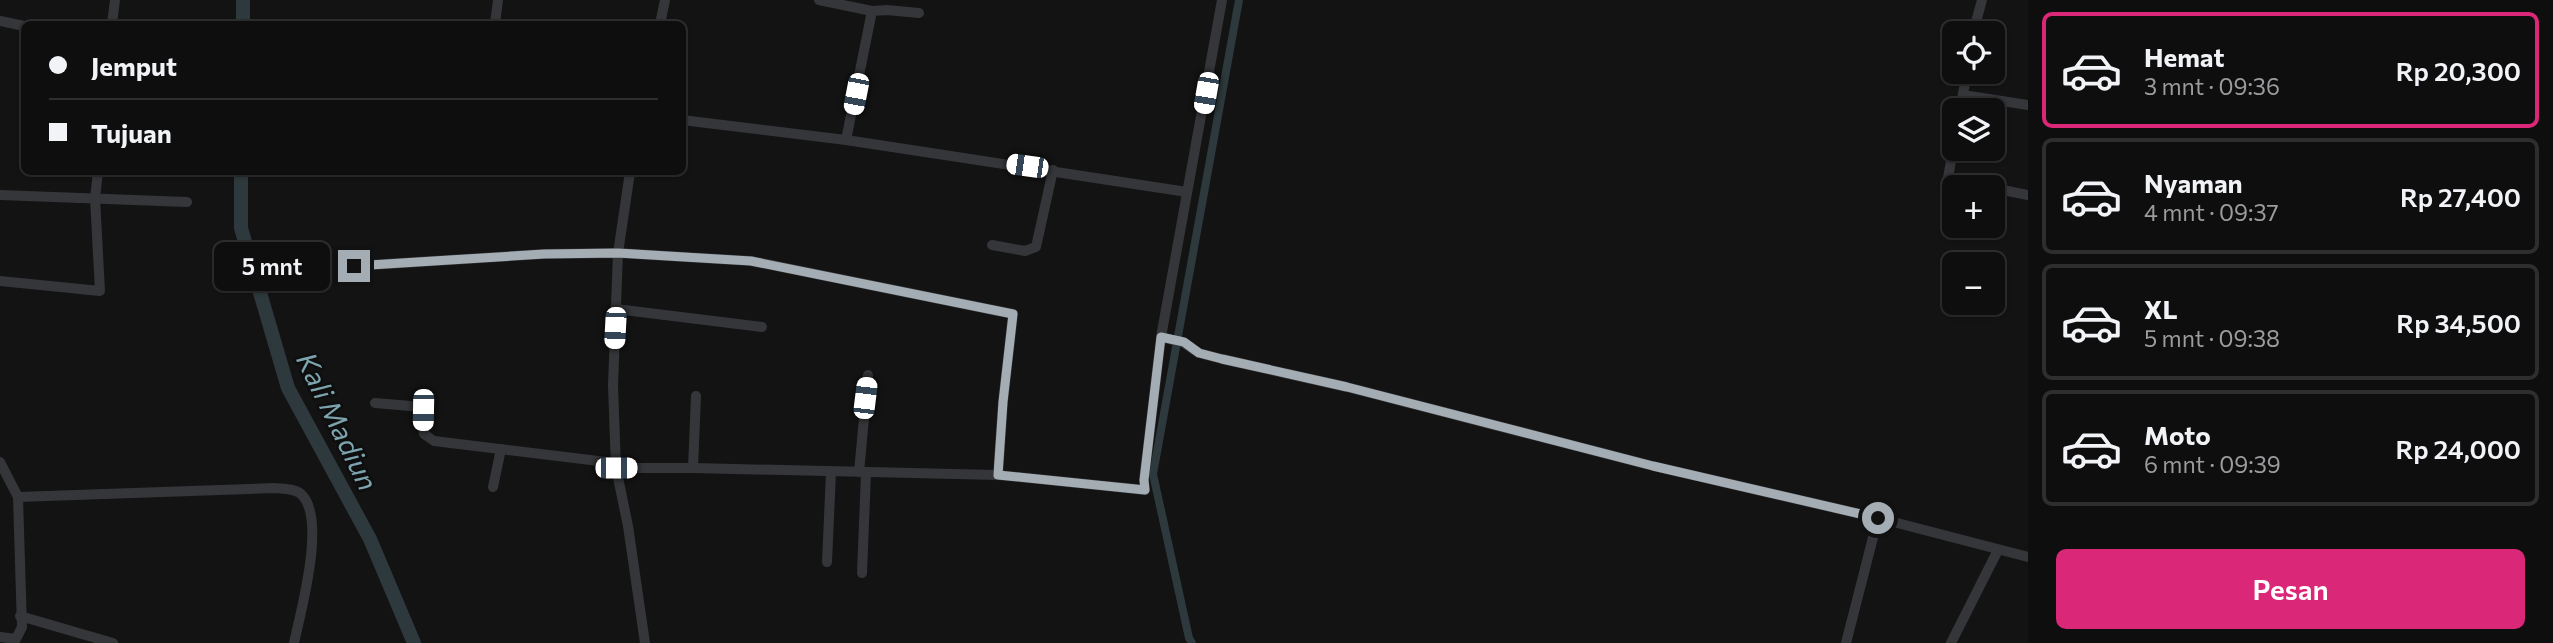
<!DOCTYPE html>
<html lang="id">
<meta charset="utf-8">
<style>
body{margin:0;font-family:Commissioner,sans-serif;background:#1c1c1d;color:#f1f3f6;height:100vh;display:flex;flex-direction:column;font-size:26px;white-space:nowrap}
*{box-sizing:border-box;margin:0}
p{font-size:23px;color:#9b9c9e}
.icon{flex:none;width:38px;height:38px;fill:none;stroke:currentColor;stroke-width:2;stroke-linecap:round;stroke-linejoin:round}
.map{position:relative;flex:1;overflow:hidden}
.panel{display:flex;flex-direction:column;background:#0e0e0f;width:525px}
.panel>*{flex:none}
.hud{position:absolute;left:21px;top:21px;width:665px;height:154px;border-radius:10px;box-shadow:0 2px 5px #0004,0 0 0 2px #2e2e2f;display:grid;align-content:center;height:154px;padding:0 28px;background:#0e0e0f}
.fabs{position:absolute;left:1942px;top:21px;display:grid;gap:14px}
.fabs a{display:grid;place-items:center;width:63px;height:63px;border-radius:10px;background:#0e0e0f;box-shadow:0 2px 5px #0004,0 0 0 2px #2e2e2f;font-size:35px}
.end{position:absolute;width:32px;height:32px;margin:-16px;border:9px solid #a5adb4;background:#111;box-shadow:0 0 0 4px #111}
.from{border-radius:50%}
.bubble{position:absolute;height:49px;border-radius:10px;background:#0e0e0f;box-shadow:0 2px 5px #0004,0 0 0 2px #2e2e2f;font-size:23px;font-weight:600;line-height:49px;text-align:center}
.car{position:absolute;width:21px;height:42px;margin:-21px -10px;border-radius:9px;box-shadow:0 0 5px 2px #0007;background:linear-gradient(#fff 24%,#345 0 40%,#fff 0 76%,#345 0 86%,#fff 0)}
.hud b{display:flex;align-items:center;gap:24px;height:66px;font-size:26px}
.hud b+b{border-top:2px solid #2e2e2f}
.hud i{width:18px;height:18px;background:#f1f3f6}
ul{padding:12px 0 0;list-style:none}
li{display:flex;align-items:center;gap:21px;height:116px;margin:0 14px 10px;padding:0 14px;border:4px solid #2e2e2f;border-radius:10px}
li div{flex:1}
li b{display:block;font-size:26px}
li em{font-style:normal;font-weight:600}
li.current{border-color:#db2777}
li>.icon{width:63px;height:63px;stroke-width:1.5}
.primary-button{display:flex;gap:14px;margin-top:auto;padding:14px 28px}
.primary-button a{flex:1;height:80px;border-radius:10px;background:#db2777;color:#fff;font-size:28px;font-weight:600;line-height:80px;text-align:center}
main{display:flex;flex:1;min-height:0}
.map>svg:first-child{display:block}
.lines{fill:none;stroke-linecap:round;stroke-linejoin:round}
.canal{stroke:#2d393c;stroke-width:8}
.river{stroke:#2d393c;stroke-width:14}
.minor{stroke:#343639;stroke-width:10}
.route{stroke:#a5adb4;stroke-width:9}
.labels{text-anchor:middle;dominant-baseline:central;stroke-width:5;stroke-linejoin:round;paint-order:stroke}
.water-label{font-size:28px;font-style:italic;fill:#7da4ae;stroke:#0e0e0f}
</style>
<main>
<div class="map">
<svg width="2028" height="643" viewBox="0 0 2028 643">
<rect width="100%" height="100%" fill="#131314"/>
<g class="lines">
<!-- canal -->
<path class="canal" d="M1192,643L1189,638L1153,474L1239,0"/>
<!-- river -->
<g class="river">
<path d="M243,24V0"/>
<path d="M241,172V228L288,388L370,539L414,643"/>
</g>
<!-- minor -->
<g class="minor">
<path d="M819,0L872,11"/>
<path d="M0,21L24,26"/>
<path d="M112,24L115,0"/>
<path d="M495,24L498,0"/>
<path d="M660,24L665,0"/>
<path d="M1973,33L1982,0"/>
<path d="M1963,95L2028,105"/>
<path d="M1960,110L1967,72"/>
<path d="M682,120L846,140L1187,192"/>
<path d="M1955,138L1948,178L1956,182L1989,187"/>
<path d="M846,140L872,11L887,10L919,13"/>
<path d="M630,172L618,253L613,385L616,468L628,526L645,643"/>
<path d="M1993,188L2028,195"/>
<path d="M0,195L187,202"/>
<path d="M992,245L1025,251L1036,247L1053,170"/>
<path d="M354,266L544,254L618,253L751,261L1013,314L1003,402L998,475"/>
<path d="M0,281L100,291L95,198L98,172"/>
<path d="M616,309L762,327"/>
<path d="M1161,337L1184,343L1199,353L1222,359L1347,387L1653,466L1878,518L2028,557"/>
<path d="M375,403L422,407L424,434L434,441L615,463"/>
<path d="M0,462L18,497L22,627L16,639L0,637"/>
<path d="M616,468H693L998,475L1145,490L1144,480L1161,337L1222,0"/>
<path d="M693,468L696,396"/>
<path d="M859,472L868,375"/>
<path d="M493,487L501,449"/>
<path d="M18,497L274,488C282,489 294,488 301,494C327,518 301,610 294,643"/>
<path d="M827,562L831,472"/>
<path d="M862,573L866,473"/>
<path d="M20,616L113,643"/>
<path d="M1846,643L1878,518"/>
<path d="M1951,643L1998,550"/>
</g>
</g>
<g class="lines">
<!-- route -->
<path class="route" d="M354,266L544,254L618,253L751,261L1013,314L1003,402L998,475L1145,490L1144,480L1161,337L1184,342L1199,353L1222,359L1347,387L1653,466L1878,518"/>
</g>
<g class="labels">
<!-- water labels -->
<g class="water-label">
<text transform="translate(338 421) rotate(64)">Kali Madiun</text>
</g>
</g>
</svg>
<div class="fabs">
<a><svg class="icon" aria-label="locate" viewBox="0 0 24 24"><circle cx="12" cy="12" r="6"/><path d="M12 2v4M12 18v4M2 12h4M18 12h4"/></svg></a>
<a><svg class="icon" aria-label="layers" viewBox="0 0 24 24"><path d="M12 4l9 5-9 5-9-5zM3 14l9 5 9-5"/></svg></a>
<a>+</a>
<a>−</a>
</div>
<i class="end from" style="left:1878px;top:518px"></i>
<i class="end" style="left:354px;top:266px"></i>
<div class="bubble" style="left:214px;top:242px;width:116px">5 mnt</div>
<i class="car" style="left:1206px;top:93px;rotate:190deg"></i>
<i class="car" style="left:856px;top:94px;rotate:191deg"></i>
<i class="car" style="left:1027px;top:166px;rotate:278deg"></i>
<i class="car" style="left:615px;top:328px;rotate:183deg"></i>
<i class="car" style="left:865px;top:398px;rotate:7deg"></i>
<i class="car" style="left:423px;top:410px;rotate:181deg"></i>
<i class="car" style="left:616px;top:468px;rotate:90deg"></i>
<div class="hud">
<b><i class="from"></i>Jemput</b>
<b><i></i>Tujuan</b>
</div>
</div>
<section class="panel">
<ul>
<li class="current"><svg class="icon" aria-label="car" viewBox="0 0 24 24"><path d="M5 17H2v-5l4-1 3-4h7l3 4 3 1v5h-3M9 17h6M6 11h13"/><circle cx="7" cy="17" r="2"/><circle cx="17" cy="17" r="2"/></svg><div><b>Hemat</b><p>3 mnt · 09:36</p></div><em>Rp 20,300</em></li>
<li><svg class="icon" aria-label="car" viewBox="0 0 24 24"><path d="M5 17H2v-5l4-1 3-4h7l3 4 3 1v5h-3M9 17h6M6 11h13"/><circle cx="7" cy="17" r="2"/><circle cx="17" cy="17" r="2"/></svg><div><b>Nyaman</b><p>4 mnt · 09:37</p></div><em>Rp 27,400</em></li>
<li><svg class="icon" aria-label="car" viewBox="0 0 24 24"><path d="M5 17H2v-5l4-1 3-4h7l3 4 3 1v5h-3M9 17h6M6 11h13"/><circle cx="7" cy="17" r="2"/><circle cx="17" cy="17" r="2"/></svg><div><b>XL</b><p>5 mnt · 09:38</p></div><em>Rp 34,500</em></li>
<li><svg class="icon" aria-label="car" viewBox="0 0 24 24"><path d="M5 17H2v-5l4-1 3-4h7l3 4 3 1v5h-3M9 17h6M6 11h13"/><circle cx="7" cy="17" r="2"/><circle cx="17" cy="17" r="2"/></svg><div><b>Moto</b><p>6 mnt · 09:39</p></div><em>Rp 24,000</em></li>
</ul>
<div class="primary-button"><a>Pesan</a></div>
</section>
</main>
